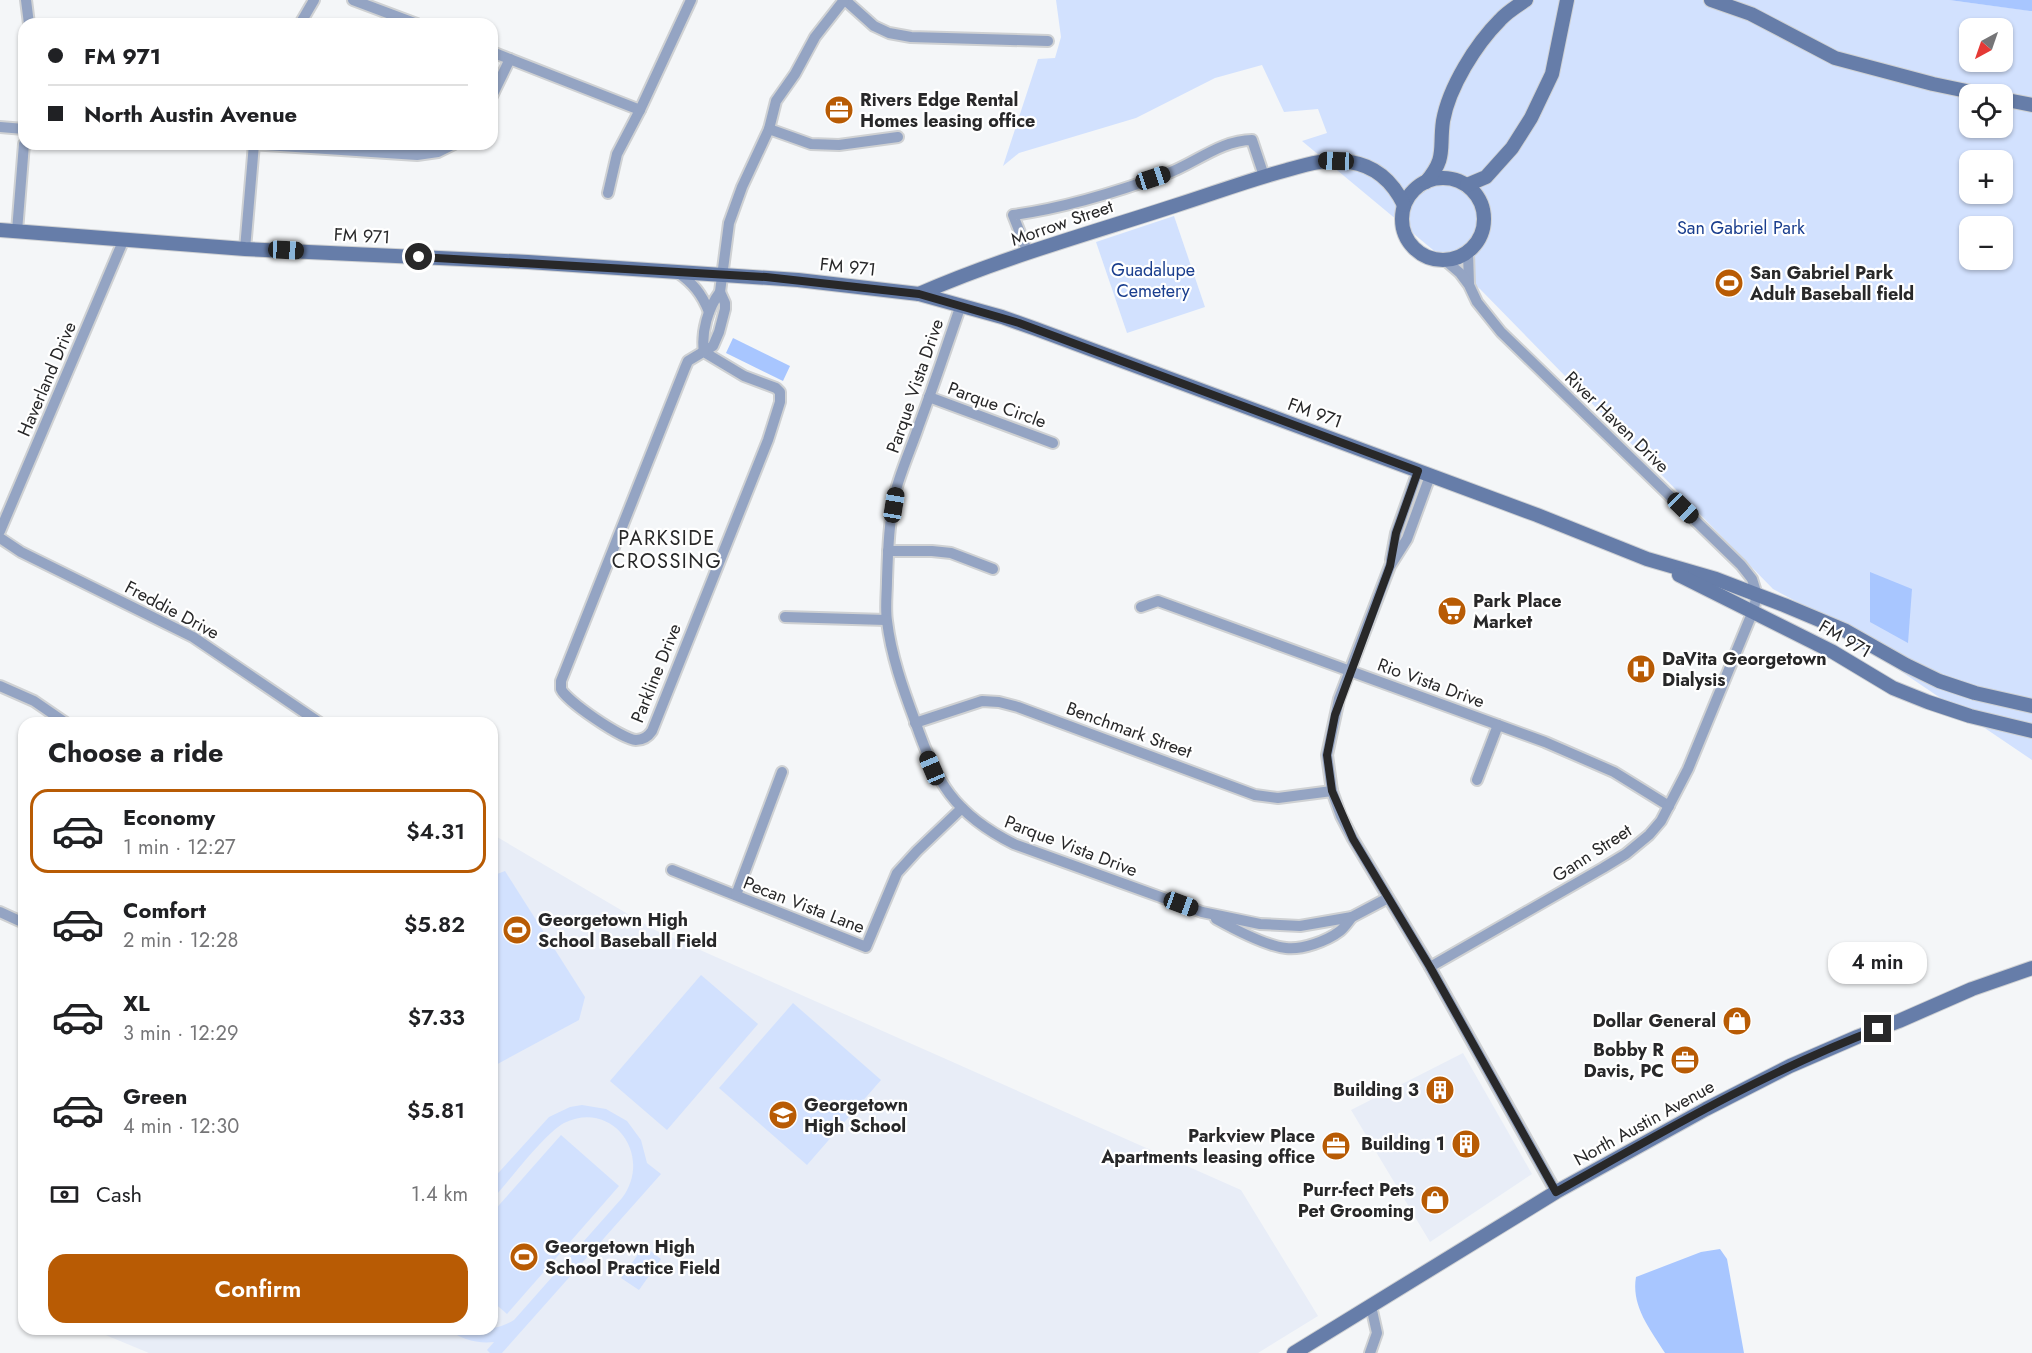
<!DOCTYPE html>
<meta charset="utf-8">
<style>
body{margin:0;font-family:Jost,sans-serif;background:#f2f2f2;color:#202124;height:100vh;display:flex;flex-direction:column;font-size:22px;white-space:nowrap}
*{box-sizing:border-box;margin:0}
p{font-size:20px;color:#757577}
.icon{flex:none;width:33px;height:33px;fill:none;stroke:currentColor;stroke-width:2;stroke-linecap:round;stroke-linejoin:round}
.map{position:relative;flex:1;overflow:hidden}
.panel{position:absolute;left:18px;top:717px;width:480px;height:618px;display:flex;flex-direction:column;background:#fff;border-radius:18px;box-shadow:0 2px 4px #0004}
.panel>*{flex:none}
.banner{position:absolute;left:18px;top:18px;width:480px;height:132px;border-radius:18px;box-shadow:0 2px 4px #0004;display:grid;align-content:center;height:132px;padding:0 30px;background:#fff}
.needle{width:39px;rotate:220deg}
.buttons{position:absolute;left:1959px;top:18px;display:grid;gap:12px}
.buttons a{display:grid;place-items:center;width:54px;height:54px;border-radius:12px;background:#fff;box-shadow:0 2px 4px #0004;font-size:30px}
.end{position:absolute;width:27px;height:27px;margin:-14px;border:8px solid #282829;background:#fff;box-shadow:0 0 0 3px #fff}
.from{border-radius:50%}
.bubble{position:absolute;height:42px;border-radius:18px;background:#fff;box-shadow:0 2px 4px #0004;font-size:20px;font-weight:600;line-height:42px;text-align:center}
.car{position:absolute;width:18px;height:36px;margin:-18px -9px;border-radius:8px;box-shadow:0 0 4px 2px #0007;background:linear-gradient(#222 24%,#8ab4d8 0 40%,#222 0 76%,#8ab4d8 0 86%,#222 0)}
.banner b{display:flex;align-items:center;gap:21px;height:57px;font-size:22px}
.banner b+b{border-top:2px solid #e0e0e0}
.banner i{width:15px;height:15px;background:#202124}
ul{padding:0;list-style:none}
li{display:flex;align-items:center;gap:18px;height:84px;margin:0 12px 9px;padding:0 18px;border:3px solid transparent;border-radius:18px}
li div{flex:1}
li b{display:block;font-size:22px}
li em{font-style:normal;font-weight:600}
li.on{border-color:#b85b04}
li>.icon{width:54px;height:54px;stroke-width:1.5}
h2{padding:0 30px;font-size:27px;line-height:72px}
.pay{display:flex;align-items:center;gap:15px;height:66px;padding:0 30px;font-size:22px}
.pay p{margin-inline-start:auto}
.action{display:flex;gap:12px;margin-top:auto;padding:12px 30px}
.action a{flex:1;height:69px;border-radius:18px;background:#b85b04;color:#fff;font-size:24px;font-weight:600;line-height:69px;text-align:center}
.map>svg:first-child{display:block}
.built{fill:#e8edf7}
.green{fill:#d2e1fe;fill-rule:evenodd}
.water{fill:#a8c6ff}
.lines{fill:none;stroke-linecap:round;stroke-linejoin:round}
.street-casing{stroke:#cfd1d3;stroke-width:14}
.secondary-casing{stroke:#cfd1d3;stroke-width:16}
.street{stroke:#94a4c3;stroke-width:10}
.secondary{stroke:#667da9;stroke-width:14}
.route{stroke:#282829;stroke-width:8}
.labels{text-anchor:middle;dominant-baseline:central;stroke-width:4.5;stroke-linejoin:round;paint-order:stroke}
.poi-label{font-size:18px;font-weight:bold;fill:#282829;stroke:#fff;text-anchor:start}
.street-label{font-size:18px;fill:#282829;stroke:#fff}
.park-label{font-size:18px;fill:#1a3e8e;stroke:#fff}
.neighbourhood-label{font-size:20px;letter-spacing:1.5px;fill:#282829;stroke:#fff}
</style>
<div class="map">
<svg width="2032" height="1353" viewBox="0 0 2032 1353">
<rect width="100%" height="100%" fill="#f4f6f8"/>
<!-- built -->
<g class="built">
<path d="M492,834L655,930L1241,1190L1318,1316L1258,1353H149L91,1329H492Z"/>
<path d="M1463,1053L1532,1174L1430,1242L1351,1110Z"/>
</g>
<!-- green -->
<g class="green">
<path d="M1056,0H1949L2032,11V760L1803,605L1773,589L1480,289L1302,141L1327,133L1318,109L1284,112L1262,65L1215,78L1136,118L1019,153L1003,166L1038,59L1055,58L1061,37ZM1970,28H2002V62H1970ZM1970,94H2002V128H1970ZM1970,160H2002V194H1970ZM1970,226H2002V260H1970Z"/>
<path d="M1174,216L1205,307L1127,333L1096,242Z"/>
<path d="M505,871L585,997L579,1020L492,1067V876Z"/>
<path d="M701,975L758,1024L667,1130L610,1081Z"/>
<path d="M793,1003L881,1080L807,1165L719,1088Z"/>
<path d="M582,1105L606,1109L627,1121L641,1140L647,1163L661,1174L502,1353H490L487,1350L494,1342C477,1344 461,1339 447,1329C471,1329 494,1333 514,1320L622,1198C654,1155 612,1099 564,1123C544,1134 509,1181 492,1200V1180L549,1117L570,1107Z"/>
<path d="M561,1135L619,1186L507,1314L492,1301V1213Z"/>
<path d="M644,1246L661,1259L639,1290L621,1278Z"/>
</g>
<!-- water -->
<g class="water">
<path d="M1949,0H2032V11H2030Z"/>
<path d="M733,338L790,366L783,381L726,353Z"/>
<path d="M1870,572L1912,589L1908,643L1870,622Z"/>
<path d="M1720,1249L1727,1259L1744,1353H1665C1650,1329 1631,1306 1636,1277L1701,1252Z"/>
</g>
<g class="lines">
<!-- street casing -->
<g class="street-casing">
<g id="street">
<path d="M26,0L29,24"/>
<path d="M353,0L417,24"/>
<path d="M845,0L874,26L889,33L911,37L1048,41"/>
<path d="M300,24L314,0"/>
<path d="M492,52L640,110"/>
<path d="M492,96L510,59"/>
<path d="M0,127L24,129"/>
<path d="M769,129L811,144L839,145L898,137"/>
<path d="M250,144L417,155L438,152L454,144"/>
<path d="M608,193L617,154L640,110L691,0"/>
<path d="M17,231L24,144"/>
<path d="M245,249L254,144"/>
<path d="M1028,253L1013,215C1065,208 1117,192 1166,174C1194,164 1221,140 1252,140L1264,176"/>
<path d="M1468,253L1469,284"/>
<path d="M677,272C693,283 702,294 709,312"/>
<path d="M961,305C947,345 934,385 919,425C912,446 902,468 896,490C889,519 888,550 887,580C887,593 885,608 887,621C891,655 903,689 915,721C936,782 954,814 1014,844L1202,912L1260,924L1300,926L1352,917L1388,898"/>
<path d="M704,352L744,376L776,388L780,392V402L768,440L652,731C648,737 643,740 636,740C622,739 566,701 561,689V681L685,368L688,361L713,346L719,332L725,309V303L720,292"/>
<path d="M704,352C701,332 708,308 720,292L729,223L742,187L769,129L776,101L795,74L815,37L844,0"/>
<path d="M929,397L1053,443"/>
<path d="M1430,476L1407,539L1390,566L1339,699L1327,755L1332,791L1341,816L1353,839L1430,967L1556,1192"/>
<path d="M0,531L124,239"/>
<path d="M0,538L21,552L193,637L320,723"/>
<path d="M888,551H932L951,553L993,569"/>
<path d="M1391,560L1396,533L1418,471"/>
<path d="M1141,607L1158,601L1545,742L1614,772L1669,806"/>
<path d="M785,617L886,620"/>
<path d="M0,686L34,701L66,723"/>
<path d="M915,723L982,701L999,702L1018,707L1255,795L1278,798L1332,791"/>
<path d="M1477,780L1498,725"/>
<path d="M672,870L866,947L897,873L917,851L962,808"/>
<path d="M736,895L782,772"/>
<path d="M0,912L24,923"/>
<path d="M1216,919C1234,929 1266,946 1286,948C1302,950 1327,941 1340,931C1344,928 1348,922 1352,917"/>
<path d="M1430,967L1603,868L1626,854L1649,835L1661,821L1688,769L1753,611L1757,595L1752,579L1741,565L1501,332L1477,302L1469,285L1460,273L1446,261"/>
<path d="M1370,1353L1377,1333L1371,1306"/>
</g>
</g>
<!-- secondary casing -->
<g class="secondary-casing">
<g id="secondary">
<path d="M1711,0L1751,14L1835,58L1933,84L1981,94"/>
<path d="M2002,99L2032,105"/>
<circle cx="1443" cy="219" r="41"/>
<path d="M1426,182C1447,157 1439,150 1443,121C1449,87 1476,44 1500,20C1507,12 1517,6 1526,0"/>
<path d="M1467,185L1486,177L1512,148L1531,118L1552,74L1567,0"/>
<path d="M0,230L245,249L528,262L798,280L919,294L1002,317L1036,329L1537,515L1647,559L1716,579L1784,605L1846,631L1906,665L1939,681L1975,693L2032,706"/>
<path d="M919,294C1001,258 1088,234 1174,206C1212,194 1249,180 1287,170C1308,164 1328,158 1350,162C1376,166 1393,182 1404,205"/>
<path d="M1679,575L1833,652L1893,688L1928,702L1970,716L2032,731"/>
<path d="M1294,1353L1556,1192L1706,1109L1790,1066L1857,1037L1899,1021L1972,989L2032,968"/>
</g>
</g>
<!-- street -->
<use href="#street" class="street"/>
<!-- secondary -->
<use href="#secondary" class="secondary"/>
</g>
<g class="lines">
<!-- route -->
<path class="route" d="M419,257L766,277L919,294L1019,323L1418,471L1396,533L1390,566L1335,715L1327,755L1332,791L1353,839L1430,967L1556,1192C1661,1133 1766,1071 1878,1029"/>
</g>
<!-- icons -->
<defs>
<g id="office-disc" transform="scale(1.5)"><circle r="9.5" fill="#b85b04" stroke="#fff"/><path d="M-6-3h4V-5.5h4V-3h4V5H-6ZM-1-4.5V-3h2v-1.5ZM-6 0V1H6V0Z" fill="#fff"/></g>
<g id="stadium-disc" transform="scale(1.5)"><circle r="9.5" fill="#b85b04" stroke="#fff"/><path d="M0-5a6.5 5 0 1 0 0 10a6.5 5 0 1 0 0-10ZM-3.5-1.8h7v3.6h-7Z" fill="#fff"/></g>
<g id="supermarket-disc" transform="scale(1.5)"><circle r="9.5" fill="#b85b04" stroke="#fff"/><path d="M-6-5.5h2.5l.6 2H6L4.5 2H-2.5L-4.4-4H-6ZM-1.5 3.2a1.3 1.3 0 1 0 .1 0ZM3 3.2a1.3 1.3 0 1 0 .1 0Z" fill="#fff"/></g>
<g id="hospital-disc" transform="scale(1.5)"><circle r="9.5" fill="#b85b04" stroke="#fff"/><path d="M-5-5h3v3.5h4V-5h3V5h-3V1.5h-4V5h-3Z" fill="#fff"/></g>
<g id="shop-disc" transform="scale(1.5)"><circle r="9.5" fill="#b85b04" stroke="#fff"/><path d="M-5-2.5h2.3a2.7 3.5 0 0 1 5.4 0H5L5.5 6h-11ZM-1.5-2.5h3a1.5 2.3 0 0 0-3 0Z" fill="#fff"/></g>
<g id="building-disc" transform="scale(1.5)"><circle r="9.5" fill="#b85b04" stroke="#fff"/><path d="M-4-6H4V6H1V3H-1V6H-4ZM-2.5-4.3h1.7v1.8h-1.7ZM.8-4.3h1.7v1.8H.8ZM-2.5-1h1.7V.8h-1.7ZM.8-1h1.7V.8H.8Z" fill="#fff"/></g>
<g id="school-disc" transform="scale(1.5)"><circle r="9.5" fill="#b85b04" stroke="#fff"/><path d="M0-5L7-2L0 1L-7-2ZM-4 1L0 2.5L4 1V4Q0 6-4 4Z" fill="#fff"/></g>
</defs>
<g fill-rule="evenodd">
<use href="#office-disc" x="839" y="110"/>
<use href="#stadium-disc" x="1729" y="283"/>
<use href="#supermarket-disc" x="1452" y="611"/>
<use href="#hospital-disc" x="1641" y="669"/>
<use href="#stadium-disc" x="517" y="930"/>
<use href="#shop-disc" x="1737" y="1021"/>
<use href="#office-disc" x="1685" y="1060"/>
<use href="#building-disc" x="1440" y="1090"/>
<use href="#school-disc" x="783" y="1115"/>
<use href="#building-disc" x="1466" y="1144"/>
<use href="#office-disc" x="1336" y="1146"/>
<use href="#shop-disc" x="1435" y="1200"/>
<use href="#stadium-disc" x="524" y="1257"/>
</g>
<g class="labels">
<!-- poi labels -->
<g class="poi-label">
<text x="860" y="100">Rivers Edge Rental<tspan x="860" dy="21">Homes leasing office</tspan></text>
<text x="1750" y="273">San Gabriel Park<tspan x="1750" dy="21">Adult Baseball field</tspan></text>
<text x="1473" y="601">Park Place<tspan x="1473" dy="21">Market</tspan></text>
<text x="1662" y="659">DaVita Georgetown<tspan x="1662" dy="21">Dialysis</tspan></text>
<text x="538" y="920">Georgetown High<tspan x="538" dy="21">School Baseball Field</tspan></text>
<text x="1716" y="1021" text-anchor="end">Dollar General</text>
<text x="1664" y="1050" text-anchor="end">Bobby R<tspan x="1664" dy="21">Davis, PC</tspan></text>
<text x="1419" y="1090" text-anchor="end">Building 3</text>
<text x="804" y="1105">Georgetown<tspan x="804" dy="21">High School</tspan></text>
<text x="1315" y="1136" text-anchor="end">Parkview Place<tspan x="1315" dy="21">Apartments leasing office</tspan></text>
<text x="1445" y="1144" text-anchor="end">Building 1</text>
<text x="1414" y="1190" text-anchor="end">Purr-fect Pets<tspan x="1414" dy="21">Pet Grooming</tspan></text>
<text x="545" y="1247">Georgetown High<tspan x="545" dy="21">School Practice Field</tspan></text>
</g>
<!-- street labels -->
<g class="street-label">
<text transform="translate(1062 223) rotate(-19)">Morrow Street</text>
<text transform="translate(362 236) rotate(3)">FM 971</text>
<text transform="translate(848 267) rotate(6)">FM 971</text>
<text transform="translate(47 379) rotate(-67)">Haverland Drive</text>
<text transform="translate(915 386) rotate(-71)">Parque Vista Drive</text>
<text transform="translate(997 405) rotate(20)">Parque Circle</text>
<text transform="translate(1315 413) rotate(20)">FM 971</text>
<text transform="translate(1617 422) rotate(44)">River Haven Drive</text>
<text transform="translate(172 610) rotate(28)">Freddie Drive</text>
<text transform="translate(1845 639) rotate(30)">FM 971</text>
<text transform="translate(656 673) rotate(-68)">Parkline Drive</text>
<text transform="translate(1431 683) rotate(20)">Rio Vista Drive</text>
<text transform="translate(1129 730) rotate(20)">Benchmark Street</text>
<text transform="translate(1071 846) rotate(21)">Parque Vista Drive</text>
<text transform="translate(1592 853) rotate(-33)">Gann Street</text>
<text transform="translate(804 905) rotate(21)">Pecan Vista Lane</text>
<text transform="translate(1644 1123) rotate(-29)">North Austin Avenue</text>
</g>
<!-- park labels -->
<g class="park-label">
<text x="1741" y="228">San Gabriel Park</text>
<text x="1153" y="270">Guadalupe<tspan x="1153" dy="21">Cemetery</tspan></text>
</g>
<!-- neighbourhood labels -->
<g class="neighbourhood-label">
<text x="667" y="538">PARKSIDE<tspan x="667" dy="23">CROSSING</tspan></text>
</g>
</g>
</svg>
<div class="buttons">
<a><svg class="needle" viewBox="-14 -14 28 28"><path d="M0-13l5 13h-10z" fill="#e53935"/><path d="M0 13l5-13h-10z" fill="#757577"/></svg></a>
<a><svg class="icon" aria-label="locate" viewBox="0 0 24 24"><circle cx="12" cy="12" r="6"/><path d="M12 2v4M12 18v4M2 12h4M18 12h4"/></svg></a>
<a>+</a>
<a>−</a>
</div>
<i class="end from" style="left:419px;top:257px"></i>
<i class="end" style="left:1878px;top:1029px"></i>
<div class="bubble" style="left:1828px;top:942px;width:99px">4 min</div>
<i class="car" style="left:1336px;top:161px;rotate:272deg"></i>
<i class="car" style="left:1153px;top:178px;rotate:72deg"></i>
<i class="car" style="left:286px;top:250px;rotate:93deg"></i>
<i class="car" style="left:894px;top:505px;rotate:9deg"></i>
<i class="car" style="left:1683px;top:508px;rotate:134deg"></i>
<i class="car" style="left:932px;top:768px;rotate:337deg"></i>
<i class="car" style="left:1181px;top:904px;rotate:110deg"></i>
<div class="banner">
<b><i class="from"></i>FM 971</b>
<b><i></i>North Austin Avenue</b>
</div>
<section class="panel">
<h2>Choose a ride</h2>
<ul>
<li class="on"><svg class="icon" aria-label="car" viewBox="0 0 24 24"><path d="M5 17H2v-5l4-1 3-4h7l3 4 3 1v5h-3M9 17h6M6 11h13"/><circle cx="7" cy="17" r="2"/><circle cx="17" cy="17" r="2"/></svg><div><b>Economy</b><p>1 min · 12:27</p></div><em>$4.31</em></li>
<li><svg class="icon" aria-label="car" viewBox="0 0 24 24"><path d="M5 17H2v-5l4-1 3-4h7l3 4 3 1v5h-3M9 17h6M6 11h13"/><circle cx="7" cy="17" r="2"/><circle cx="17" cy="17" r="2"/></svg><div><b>Comfort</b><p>2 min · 12:28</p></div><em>$5.82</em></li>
<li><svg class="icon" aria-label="car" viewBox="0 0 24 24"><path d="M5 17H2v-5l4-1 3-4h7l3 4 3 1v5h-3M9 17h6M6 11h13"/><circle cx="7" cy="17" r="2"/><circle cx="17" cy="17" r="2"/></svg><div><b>XL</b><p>3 min · 12:29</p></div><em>$7.33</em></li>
<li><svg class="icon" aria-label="car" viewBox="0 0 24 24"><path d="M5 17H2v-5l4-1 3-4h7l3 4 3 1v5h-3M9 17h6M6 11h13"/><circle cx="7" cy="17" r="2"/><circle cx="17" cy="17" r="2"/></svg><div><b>Green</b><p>4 min · 12:30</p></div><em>$5.81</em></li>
</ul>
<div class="pay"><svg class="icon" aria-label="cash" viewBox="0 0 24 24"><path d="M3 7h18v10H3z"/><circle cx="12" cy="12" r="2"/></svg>Cash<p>1.4 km</p></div>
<div class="action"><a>Confirm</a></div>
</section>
</div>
